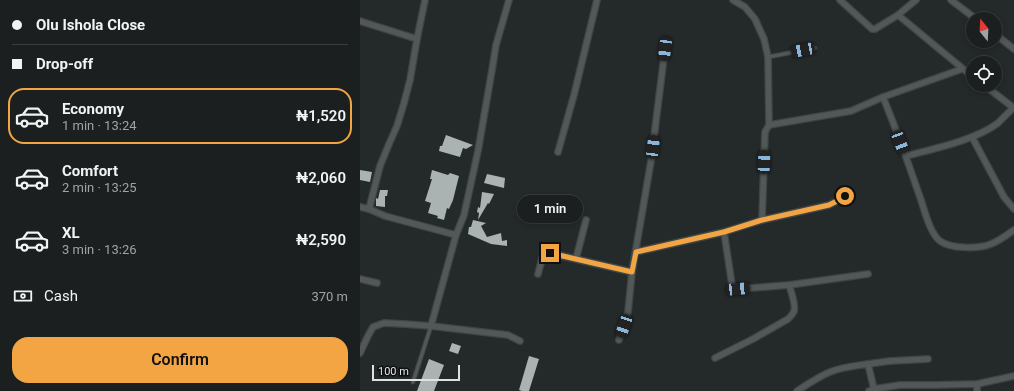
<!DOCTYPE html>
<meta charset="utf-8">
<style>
body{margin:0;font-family:Roboto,sans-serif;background:#282c2c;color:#f1f3f6;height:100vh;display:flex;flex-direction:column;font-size:15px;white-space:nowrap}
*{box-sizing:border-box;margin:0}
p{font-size:13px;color:#a0a2a4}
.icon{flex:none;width:22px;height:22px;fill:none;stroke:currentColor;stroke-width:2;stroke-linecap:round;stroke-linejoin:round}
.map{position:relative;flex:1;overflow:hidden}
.side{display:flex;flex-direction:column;background:#1b1f1f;width:360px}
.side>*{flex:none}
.guide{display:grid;align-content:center;height:88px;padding:0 12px;background:#1b1f1f}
.needle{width:26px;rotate:342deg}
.buttons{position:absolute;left:606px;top:12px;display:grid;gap:8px}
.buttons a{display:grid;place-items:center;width:36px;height:36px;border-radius:50%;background:#1b1f1f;box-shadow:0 2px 6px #0003,0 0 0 1px #393d3d;font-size:20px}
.scale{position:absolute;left:12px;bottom:10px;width:88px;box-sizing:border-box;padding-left:4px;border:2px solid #dfe2e2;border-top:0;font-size:11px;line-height:14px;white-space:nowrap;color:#dfe2e2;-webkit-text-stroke:3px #0f1111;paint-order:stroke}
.end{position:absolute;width:18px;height:18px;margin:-9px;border:5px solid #f2a542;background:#111;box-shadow:0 0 0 2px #111}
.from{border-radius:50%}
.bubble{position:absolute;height:28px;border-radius:14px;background:#1b1f1f;box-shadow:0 2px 6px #0003,0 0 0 1px #393d3d;font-size:13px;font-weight:600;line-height:28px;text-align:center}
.car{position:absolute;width:12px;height:24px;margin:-12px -6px;border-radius:5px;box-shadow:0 0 3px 1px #0007;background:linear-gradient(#222 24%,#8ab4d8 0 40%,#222 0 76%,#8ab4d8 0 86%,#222 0)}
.guide b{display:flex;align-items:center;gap:14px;height:38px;font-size:15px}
.guide b+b{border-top:1px solid #393d3d}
.guide i{width:10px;height:10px;background:#f1f3f6}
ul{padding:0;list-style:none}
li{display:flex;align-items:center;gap:12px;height:56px;margin:0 8px 6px;padding:0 4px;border:2px solid transparent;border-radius:16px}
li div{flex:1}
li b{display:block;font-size:15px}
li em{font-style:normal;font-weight:600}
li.selected{border-color:#f2a542}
li>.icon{width:36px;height:36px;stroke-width:1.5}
.pay{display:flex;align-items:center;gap:10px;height:44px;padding:0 12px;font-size:15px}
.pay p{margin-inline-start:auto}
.button{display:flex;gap:8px;margin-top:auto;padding:8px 12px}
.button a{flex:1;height:46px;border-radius:16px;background:#f2a542;color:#111;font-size:16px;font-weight:600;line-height:46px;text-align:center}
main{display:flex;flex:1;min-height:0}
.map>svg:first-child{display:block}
.building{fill:#abb2b2}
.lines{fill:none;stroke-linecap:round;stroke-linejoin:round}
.service-casing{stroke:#3f4444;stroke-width:5}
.minor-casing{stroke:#3f4444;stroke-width:8}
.service{stroke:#525858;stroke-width:3}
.minor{stroke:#525858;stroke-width:5.5}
.route{stroke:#f2a542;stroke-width:5}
</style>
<main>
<section class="side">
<div class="guide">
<b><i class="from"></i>Olu Ishola Close</b>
<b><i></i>Drop-off</b>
</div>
<ul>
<li class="selected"><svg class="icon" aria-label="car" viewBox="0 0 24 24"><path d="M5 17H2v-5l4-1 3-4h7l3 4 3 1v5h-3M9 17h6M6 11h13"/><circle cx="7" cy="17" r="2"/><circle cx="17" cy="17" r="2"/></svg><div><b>Economy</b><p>1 min · 13:24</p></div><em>₦1,520</em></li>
<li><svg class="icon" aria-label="car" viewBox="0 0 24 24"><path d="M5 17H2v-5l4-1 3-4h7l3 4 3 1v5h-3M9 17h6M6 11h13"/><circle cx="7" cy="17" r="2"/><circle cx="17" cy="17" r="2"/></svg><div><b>Comfort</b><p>2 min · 13:25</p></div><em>₦2,060</em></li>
<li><svg class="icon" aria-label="car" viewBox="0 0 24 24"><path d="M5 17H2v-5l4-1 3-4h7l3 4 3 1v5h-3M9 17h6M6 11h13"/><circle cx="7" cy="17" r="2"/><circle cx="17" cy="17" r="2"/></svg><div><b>XL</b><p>3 min · 13:26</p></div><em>₦2,590</em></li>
</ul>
<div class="pay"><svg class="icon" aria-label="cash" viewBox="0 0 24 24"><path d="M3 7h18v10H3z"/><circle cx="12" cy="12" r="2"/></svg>Cash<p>370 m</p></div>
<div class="button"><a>Confirm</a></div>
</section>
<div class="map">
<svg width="654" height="391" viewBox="0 0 654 391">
<rect width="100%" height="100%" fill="#242929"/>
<!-- building -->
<g class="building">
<path d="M86,135L113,145L106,149L103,148L100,157L79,151L80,146H82Z"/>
<path d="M0,170L12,172L10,182L0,180Z"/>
<path d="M72,170L88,175L90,173L99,176L93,200L89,209L87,208L84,220L77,218L78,216L68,213L71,203L65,201L72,179H70Z"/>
<path d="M127,174L145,178L144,188L124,183Z"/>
<path d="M20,190H28L27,196H25V207L16,206V198L18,199Z"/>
<path d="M122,192L134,194L129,204L128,203L118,220L119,213L117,212L118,207L120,208Z"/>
<path d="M113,220L126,223L121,226L127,237L141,233L142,241L147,240V246L131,244L108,234L109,227H111Z"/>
<path d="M92,343L101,346L98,354L89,351Z"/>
<path d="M169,356L179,359L169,391H162L159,390Z"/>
<path d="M69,359L84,365L74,391H57Z"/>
</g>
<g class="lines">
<!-- service casing -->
<g class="service-casing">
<g id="service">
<path d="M408,57L455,48"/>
<path d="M53,382L71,326"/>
</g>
</g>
<!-- minor casing -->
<g class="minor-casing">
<g id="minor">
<path d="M373,0L385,7L395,19L404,39L408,57L409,125L405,132L402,220"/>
<path d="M480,0L512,29H515L538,15L556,0"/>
<path d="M591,0L616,19"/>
<path d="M538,15L613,77"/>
<path d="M0,21L57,39"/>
<path d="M635,34L654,49"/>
<path d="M624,85L654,108"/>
<path d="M523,97C531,117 539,137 546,157C551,171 556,186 561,200C565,212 570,233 580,241C591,249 619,249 631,244C639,241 647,235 654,230"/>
<path d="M409,125L491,111L523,97L602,69"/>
<path d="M612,137L644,197L654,209"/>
<path d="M198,152L214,95L237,0"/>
<path d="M546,156C573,149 616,140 638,123C643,118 648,113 653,108"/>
<path d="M0,207L9,209L25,216L96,235L104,215L118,151L133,64L136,45L149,0"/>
<path d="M9,209L20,166L29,144L37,126L44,103L50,80L57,39L65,0"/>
<path d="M364,232L372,285L374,288L378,289L429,285L508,274"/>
<path d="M276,252L364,232L402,220L469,205L479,200L485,196"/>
<path d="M216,259L226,220"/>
<path d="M178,274L183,255L190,253L272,272"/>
<path d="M0,279L17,283"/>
<path d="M71,326L96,235"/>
<path d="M259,340L268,312L272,272L291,161L305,49"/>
<path d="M0,353L8,336L13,327L24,323L44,324L71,326L148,335L160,341"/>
<path d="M355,358L393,339L428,319C430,317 433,314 434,311C436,305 431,291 429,285"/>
<path d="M508,364L530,361L568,359"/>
<path d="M437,391C448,384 458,377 470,372C482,367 495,366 508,364L514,389"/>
<path d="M509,391L514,389L540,385H574L617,384L654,376"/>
<path d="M617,391V384"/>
</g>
</g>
<!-- service -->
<use href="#service" class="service"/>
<!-- minor -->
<use href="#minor" class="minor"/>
</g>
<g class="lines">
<!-- route -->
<path class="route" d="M190,253L272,272L276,252L364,232L402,220L469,205L479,200L485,196"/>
</g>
</svg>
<div class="buttons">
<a><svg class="needle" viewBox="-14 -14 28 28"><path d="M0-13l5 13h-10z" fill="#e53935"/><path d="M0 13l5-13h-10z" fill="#a0a2a4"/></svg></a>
<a><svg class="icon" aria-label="locate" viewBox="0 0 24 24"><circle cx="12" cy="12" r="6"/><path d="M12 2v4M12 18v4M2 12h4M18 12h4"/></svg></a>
</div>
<div class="scale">100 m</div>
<i class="end from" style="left:485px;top:196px"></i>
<i class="end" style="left:190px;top:253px"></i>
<div class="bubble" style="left:157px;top:195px;width:66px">1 min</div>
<i class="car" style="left:305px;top:49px;rotate:187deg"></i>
<i class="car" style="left:443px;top:50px;rotate:259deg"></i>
<i class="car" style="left:540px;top:142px;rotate:159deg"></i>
<i class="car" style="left:293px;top:147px;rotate:7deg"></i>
<i class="car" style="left:404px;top:162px;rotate:2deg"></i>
<i class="car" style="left:378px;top:289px;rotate:85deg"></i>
<i class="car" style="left:264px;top:326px;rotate:199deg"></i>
</div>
</main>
